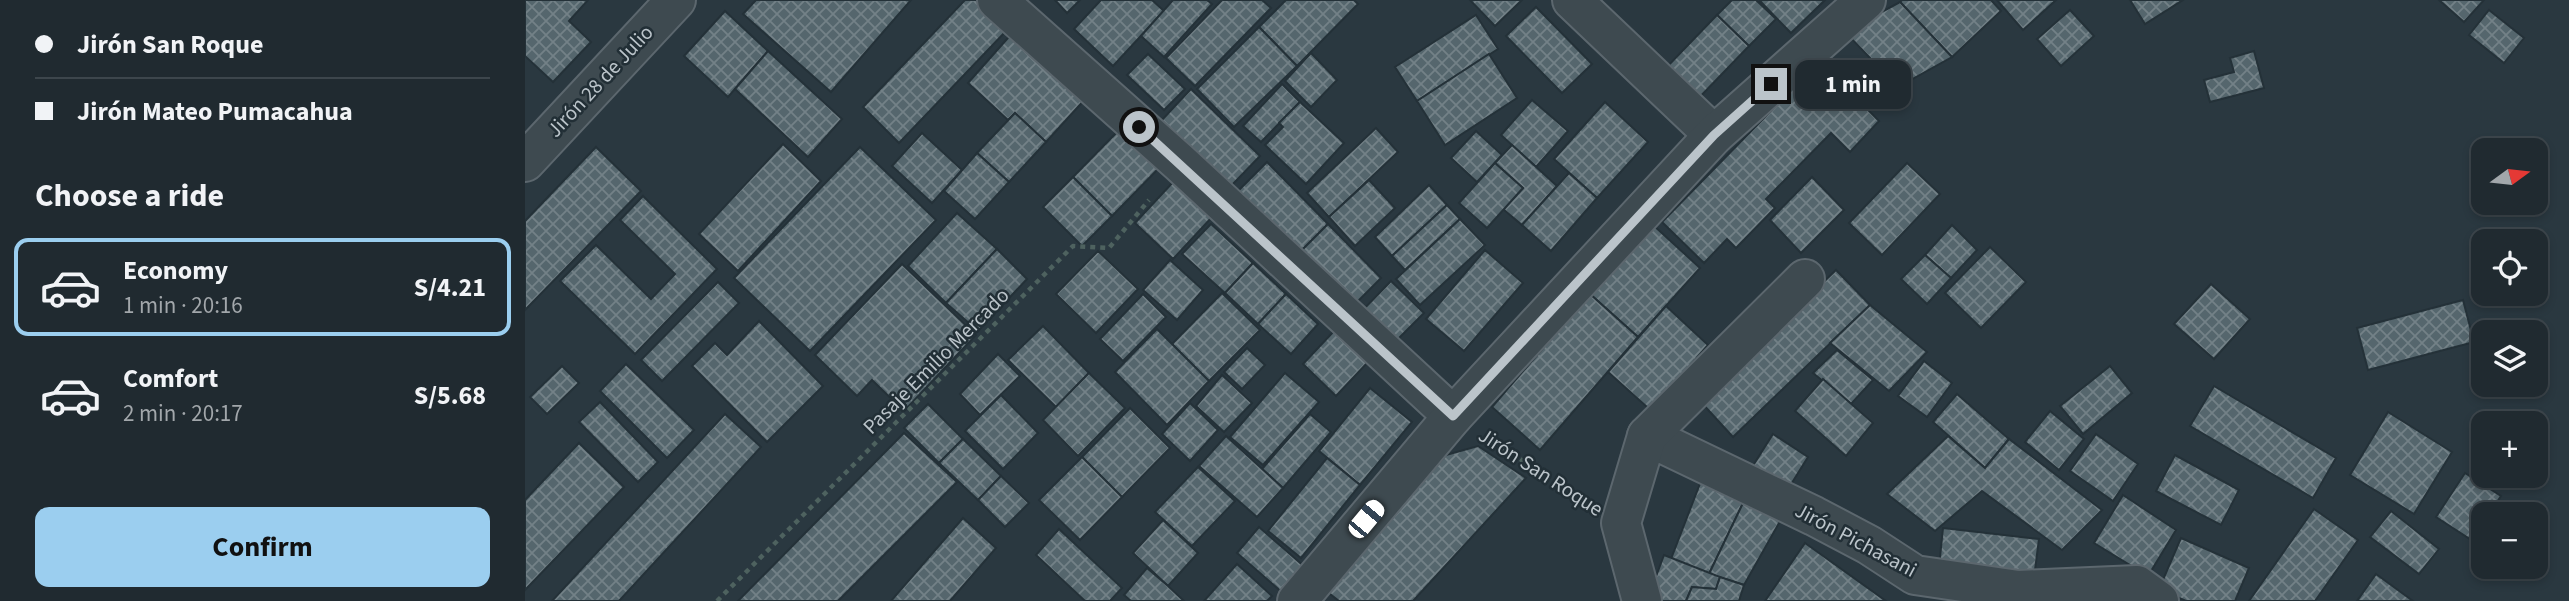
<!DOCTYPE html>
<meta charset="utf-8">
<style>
body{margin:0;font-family:"Source Sans 3",sans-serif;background:#2d363c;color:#f1f3f6;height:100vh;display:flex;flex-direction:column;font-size:26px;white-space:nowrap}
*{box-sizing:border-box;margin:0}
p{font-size:23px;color:#a2a7ab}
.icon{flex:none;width:38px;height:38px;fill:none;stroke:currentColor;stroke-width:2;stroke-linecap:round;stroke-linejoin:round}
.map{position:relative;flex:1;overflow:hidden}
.panel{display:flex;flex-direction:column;background:#202a30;width:525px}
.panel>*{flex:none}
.top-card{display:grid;align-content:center;height:154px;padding:0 35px;background:#202a30}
.needle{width:46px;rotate:75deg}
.controls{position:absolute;left:1946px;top:138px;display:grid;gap:14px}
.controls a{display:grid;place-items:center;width:77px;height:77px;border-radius:14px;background:#202a30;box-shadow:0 4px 10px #0003,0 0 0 2px #3d464c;font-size:35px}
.end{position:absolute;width:32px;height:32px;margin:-16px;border:9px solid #bbc4ca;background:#111;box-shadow:0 0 0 4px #111}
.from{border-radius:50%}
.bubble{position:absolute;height:49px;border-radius:14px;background:#202a30;box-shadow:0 4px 10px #0003,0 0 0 2px #3d464c;font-size:23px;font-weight:700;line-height:49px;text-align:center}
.car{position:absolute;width:21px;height:42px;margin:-21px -10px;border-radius:9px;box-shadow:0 0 5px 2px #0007;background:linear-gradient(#fff 24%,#345 0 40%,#fff 0 76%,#345 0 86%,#fff 0)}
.top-card b{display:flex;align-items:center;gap:24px;height:66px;font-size:26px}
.top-card b+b{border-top:2px solid #3d464c}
.top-card i{width:18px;height:18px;background:#f1f3f6}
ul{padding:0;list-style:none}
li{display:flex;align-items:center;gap:21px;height:98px;margin:0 14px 10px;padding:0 21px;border:4px solid transparent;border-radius:14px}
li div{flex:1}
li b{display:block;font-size:26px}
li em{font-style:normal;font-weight:700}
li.current{border-color:#9bceef}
li>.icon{width:63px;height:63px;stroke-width:1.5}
h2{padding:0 35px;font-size:32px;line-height:84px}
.cta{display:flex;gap:14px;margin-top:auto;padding:14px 35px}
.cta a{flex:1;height:80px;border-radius:14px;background:#9bceef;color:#111;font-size:28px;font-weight:700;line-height:80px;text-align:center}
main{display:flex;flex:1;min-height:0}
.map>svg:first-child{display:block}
.building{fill:url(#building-cross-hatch);stroke:#243138;stroke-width:2}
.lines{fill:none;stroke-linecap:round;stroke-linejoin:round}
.minor-casing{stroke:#5c676e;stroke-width:42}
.path{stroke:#4e625f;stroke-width:4.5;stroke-dasharray:5 5;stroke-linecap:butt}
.minor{stroke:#3e4a50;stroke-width:38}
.route{stroke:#bbc4ca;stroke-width:9}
.labels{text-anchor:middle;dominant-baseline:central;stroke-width:5;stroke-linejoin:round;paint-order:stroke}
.street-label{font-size:21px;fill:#bbc4ca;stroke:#222f36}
</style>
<main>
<section class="panel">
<div class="top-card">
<b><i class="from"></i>Jirón San Roque</b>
<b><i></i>Jirón Mateo Pumacahua</b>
</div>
<h2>Choose a ride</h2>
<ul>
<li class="current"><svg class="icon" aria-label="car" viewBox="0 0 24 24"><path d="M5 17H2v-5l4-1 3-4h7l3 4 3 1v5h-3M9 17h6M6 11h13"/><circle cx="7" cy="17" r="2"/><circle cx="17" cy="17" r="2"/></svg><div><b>Economy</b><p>1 min · 20:16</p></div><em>S/4.21</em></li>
<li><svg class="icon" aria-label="car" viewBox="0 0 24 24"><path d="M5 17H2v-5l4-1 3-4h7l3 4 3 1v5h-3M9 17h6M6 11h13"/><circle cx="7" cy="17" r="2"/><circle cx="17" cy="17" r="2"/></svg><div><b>Comfort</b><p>2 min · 20:17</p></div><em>S/5.68</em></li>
</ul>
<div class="cta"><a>Confirm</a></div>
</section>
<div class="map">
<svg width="2044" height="601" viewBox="0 0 2044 601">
<defs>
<pattern id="building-cross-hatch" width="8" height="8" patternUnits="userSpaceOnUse" patternTransform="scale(1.75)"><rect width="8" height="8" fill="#55666d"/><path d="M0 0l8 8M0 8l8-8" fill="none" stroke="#738187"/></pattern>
</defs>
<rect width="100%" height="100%" fill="#2a3840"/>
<!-- building -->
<g class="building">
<path d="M0,0H63L44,21L66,42L28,82L0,56Z"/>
<path d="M231,0H386L306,92L218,14Z"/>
<path d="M440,0H452L482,30L374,143L338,107Z"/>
<path d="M530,0H555L542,13Z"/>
<path d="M576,0H627L639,11L588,66L549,29Z"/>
<path d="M648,0H682L687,4L639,57L616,36Z"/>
<path d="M697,0H737L746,8L670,86L641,58Z"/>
<path d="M761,0H829L833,4L772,66L734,27Z"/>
<path d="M945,0H997L970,26Z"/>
<path d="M1207,0H1231L1251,19L1224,46L1192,15Z"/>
<path d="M1237,0H1300L1266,33L1235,1Z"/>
<path d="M1377,0H1466L1476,11L1427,57L1375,2Z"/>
<path d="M1472,0H1531L1498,30Z"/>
<path d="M1605,0H1658L1620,24Z"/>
<path d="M1914,0H1959L1939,22Z"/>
<path d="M1375,2L1427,57L1373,87L1320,32Z"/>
<path d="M1011,7L1067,64L1037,93L981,36Z"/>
<path d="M1545,10L1569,36L1536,66L1512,39Z"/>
<path d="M1964,10L1999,38L1979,63L1944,35Z"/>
<path d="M200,11L243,51L203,97L159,56Z"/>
<path d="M951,15L973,49L892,101L870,67Z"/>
<path d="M1192,15L1224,46L1168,104L1136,73Z"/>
<path d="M734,27L772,66L709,127L672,89Z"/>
<path d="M490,30L562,97L521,142L490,113L483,120L443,83Z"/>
<path d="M243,51L317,119L283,157L210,89Z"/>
<path d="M1729,51L1739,88L1685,102L1679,80L1709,72L1705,58Z"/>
<path d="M786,53L812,80L786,107L760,81Z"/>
<path d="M623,54L660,89L639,110L602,75Z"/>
<path d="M964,54L992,98L920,145L892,101Z"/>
<path d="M1295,61L1354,121L1325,152L1306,133L1241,199L1250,208L1211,248L1202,239L1179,263L1137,222Z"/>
<path d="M757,84L775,102L736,142L718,126Z"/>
<path d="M666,89L735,156L705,187L636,121Z"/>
<path d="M1007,100L1043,131L1011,167L976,135Z"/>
<path d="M775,102L819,143L781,184L740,145L758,127L754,123Z"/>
<path d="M1080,102L1123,142L1072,198L1029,159Z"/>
<path d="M490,113L521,142L484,182L452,153Z"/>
<path d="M596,128L635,167L587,216L548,177Z"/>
<path d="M851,128L873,152L804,217L782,193Z"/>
<path d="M951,131L977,155L952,182L926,158Z"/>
<path d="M397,133L437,170L407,203L367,166Z"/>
<path d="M258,144L296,181L213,271L174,234Z"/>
<path d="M987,145L1032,186L997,225L978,209L998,188L970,163Z"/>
<path d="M71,147L116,191L0,310V221Z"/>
<path d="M335,147L411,220L285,351L209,278Z"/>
<path d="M452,153L484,182L450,219L419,191Z"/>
<path d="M742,162L803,224L773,254L712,192Z"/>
<path d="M970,163L998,188L962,228L934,203Z"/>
<path d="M1382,163L1415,194L1357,255L1324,223Z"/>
<path d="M1044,173L1072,198L1026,251L997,225Z"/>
<path d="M548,177L587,216L557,246L518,207Z"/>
<path d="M1287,177L1319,210L1276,253L1245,220Z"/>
<path d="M650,180L688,216L648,259L610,223Z"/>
<path d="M844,180L870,208L830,246L804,217Z"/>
<path d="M904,185L922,205L867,256L850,237Z"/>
<path d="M118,196L192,269L110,354L35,281L71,245L126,299L150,274L95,220Z"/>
<path d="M922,205L935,219L880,270L867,256Z"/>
<path d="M432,213L472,249L421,303L383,266Z"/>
<path d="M935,219L960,245L895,305L871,279Z"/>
<path d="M686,224L728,263L700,293L657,254Z"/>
<path d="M803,224L856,278L826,308L773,254Z"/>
<path d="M1127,224L1175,268L1113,337L1065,294Z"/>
<path d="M1427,225L1452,250L1426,278L1400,255Z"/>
<path d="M1465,247L1501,282L1456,328L1420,293Z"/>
<path d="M472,249L502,279L453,331L421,303Z"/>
<path d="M960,250L998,283L939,351L901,319Z"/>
<path d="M573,251L613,289L571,333L531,294Z"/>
<path d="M1400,255L1426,278L1402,304L1376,279Z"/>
<path d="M645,260L678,290L652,320L618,290Z"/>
<path d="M728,263L761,294L733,324L700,293Z"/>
<path d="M377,264L451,335L379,411L347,380L332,396L290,355Z"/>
<path d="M1311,270L1345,305L1208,437L1175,401Z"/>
<path d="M866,281L899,313L868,344L836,312Z"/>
<path d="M193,282L214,303L137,381L116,360Z"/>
<path d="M1686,284L1725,319L1689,359L1649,324Z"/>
<path d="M697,293L735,330L684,381L647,344Z"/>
<path d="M618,294L641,317L598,361L575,339Z"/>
<path d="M761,294L793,324L766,354L733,324Z"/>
<path d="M1065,294L1113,337L1015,450L967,407Z"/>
<path d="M1938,300L1949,342L1843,370L1832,328Z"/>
<path d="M1345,305L1402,352L1364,391L1305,343Z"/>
<path d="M1141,306L1183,345L1161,370L1132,416L1083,372Z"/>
<path d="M234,321L298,386L242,442L167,366L190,343L202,355Z"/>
<path d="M518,326L564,373L531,407L483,360Z"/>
<path d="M632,329L684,381L642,425L590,372Z"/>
<path d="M810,330L843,362L811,396L778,364Z"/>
<path d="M722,348L740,365L717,389L699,372Z"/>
<path d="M1312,350L1348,380L1326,404L1288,373Z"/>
<path d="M473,354L495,376L455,415L435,394Z"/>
<path d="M1399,361L1427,383L1402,417L1373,396Z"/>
<path d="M101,364L169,430L142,458L75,391Z"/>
<path d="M37,366L54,383L22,414L5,397Z"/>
<path d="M1585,366L1607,393L1558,434L1535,406Z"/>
<path d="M564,373L600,408L553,456L518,420Z"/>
<path d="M760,373L794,402L738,465L705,437Z"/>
<path d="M697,375L727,403L699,432L671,406Z"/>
<path d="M1298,379L1348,423L1321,456L1270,411Z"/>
<path d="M1689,386L1811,458L1788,498L1665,426Z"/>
<path d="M845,388L887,422L835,485L794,451Z"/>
<path d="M1432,394L1484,439L1460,468L1408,422Z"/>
<path d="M476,395L513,433L478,469L440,431Z"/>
<path d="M75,402L133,462L113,482L54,422Z"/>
<path d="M665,403L693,430L665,461L637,434Z"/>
<path d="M403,404L438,439L414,463L379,428Z"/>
<path d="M605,408L645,448L597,497L557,457Z"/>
<path d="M1525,411L1559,439L1534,470L1500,442Z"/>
<path d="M1863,412L1927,452L1889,514L1825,475Z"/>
<path d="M200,414L236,447L94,601H27Z"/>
<path d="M785,414L806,432L758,488L737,469Z"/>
<path d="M379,433L432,482L313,601H213Z"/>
<path d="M1248,434L1283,457L1260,494L1224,472Z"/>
<path d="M1571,434L1613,464L1588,501L1545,471Z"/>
<path d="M701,436L758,488L732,517L674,466Z"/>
<path d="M1423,436L1460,468L1484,439L1577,510L1537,550L1457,491L1410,531L1362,494Z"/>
<path d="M438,439L476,476L453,500L414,463Z"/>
<path d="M54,443L99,487L0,590V500Z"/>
<path d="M953,446L1001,478L888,601H814L800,590L921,455Z"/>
<path d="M1650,455L1714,490L1696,525L1631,491Z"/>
<path d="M557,457L597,497L555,540L514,500Z"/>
<path d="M802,458L835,485L776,558L743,531Z"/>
<path d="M673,467L710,501L667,546L630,512Z"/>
<path d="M1940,473L1976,496L1964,514H1958V524L1948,541L1911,517Z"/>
<path d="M476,476L504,503L480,527L453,500Z"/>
<path d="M1176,481L1219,501L1184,574L1146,559Z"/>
<path d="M1598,495L1651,530L1623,576L1569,543Z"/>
<path d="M1219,501L1258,516L1219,585L1184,574Z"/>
<path d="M1789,509L1833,540L1790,601H1724Z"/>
<path d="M1866,511L1914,549L1894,574L1845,537Z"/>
<path d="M438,518L471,548L425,601H366Z"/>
<path d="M638,520L673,553L643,586L608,553Z"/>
<path d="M734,527L781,568L759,594L712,553Z"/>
<path d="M1418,528L1514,539L1509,578L1414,567Z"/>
<path d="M534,529L597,588L585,601H560L511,555Z"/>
<path d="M1656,538L1724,568L1710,601H1661L1634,589Z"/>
<path d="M1280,543L1361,601H1240Z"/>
<path d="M1139,555L1195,577L1191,589L1167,587L1161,601H1130L1123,598Z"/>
<path d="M712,564L747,596L742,601H679Z"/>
<path d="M622,568L643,586L659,601H606L599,595Z"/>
<path d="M1851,574L1888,601H1832Z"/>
<path d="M1195,577L1219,585L1214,601H1161L1167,587L1191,589Z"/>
</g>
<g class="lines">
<!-- minor casing -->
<g class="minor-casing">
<g id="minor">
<path d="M472,0L655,163L928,416"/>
<path d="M1047,0L1189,135"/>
<path d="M0,162L151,0"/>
<path d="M1122,436L1289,516L1344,545L1390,575L1493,590L1612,585L1634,601"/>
<path d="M772,601L928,416L1189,135L1341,0"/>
<path d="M1117,601L1096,523L1122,436L1280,279"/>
</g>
</g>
<!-- path -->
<g class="path">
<path d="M970,443L1054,497"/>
<path d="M192,601L548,246L584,248L624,200"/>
</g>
<!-- minor -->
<use href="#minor" class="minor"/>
</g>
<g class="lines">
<!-- route -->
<path class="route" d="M614,127L928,416L1189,135L1246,84"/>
</g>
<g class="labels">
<!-- street labels -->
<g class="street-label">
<text transform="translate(75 81) rotate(-47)">Jirón 28 de Julio</text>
<text transform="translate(411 361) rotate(-45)">Pasaje Emilio Mercado</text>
<text transform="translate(1016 472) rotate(33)">Jirón San Roque</text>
<text transform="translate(1331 540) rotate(28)">Jirón Pichasani</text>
</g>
</g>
</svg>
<div class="controls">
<a><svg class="needle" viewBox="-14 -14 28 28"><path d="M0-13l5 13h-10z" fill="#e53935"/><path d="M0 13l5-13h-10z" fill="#a2a7ab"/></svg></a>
<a><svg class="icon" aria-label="locate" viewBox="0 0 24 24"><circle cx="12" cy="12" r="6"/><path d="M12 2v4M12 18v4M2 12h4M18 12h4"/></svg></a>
<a><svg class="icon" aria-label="layers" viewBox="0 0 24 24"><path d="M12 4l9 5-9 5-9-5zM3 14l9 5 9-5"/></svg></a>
<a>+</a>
<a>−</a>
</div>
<i class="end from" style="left:614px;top:127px"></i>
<i class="end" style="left:1246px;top:84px"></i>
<div class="bubble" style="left:1270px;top:60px;width:116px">1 min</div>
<i class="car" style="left:841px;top:519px;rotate:40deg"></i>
</div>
</main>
